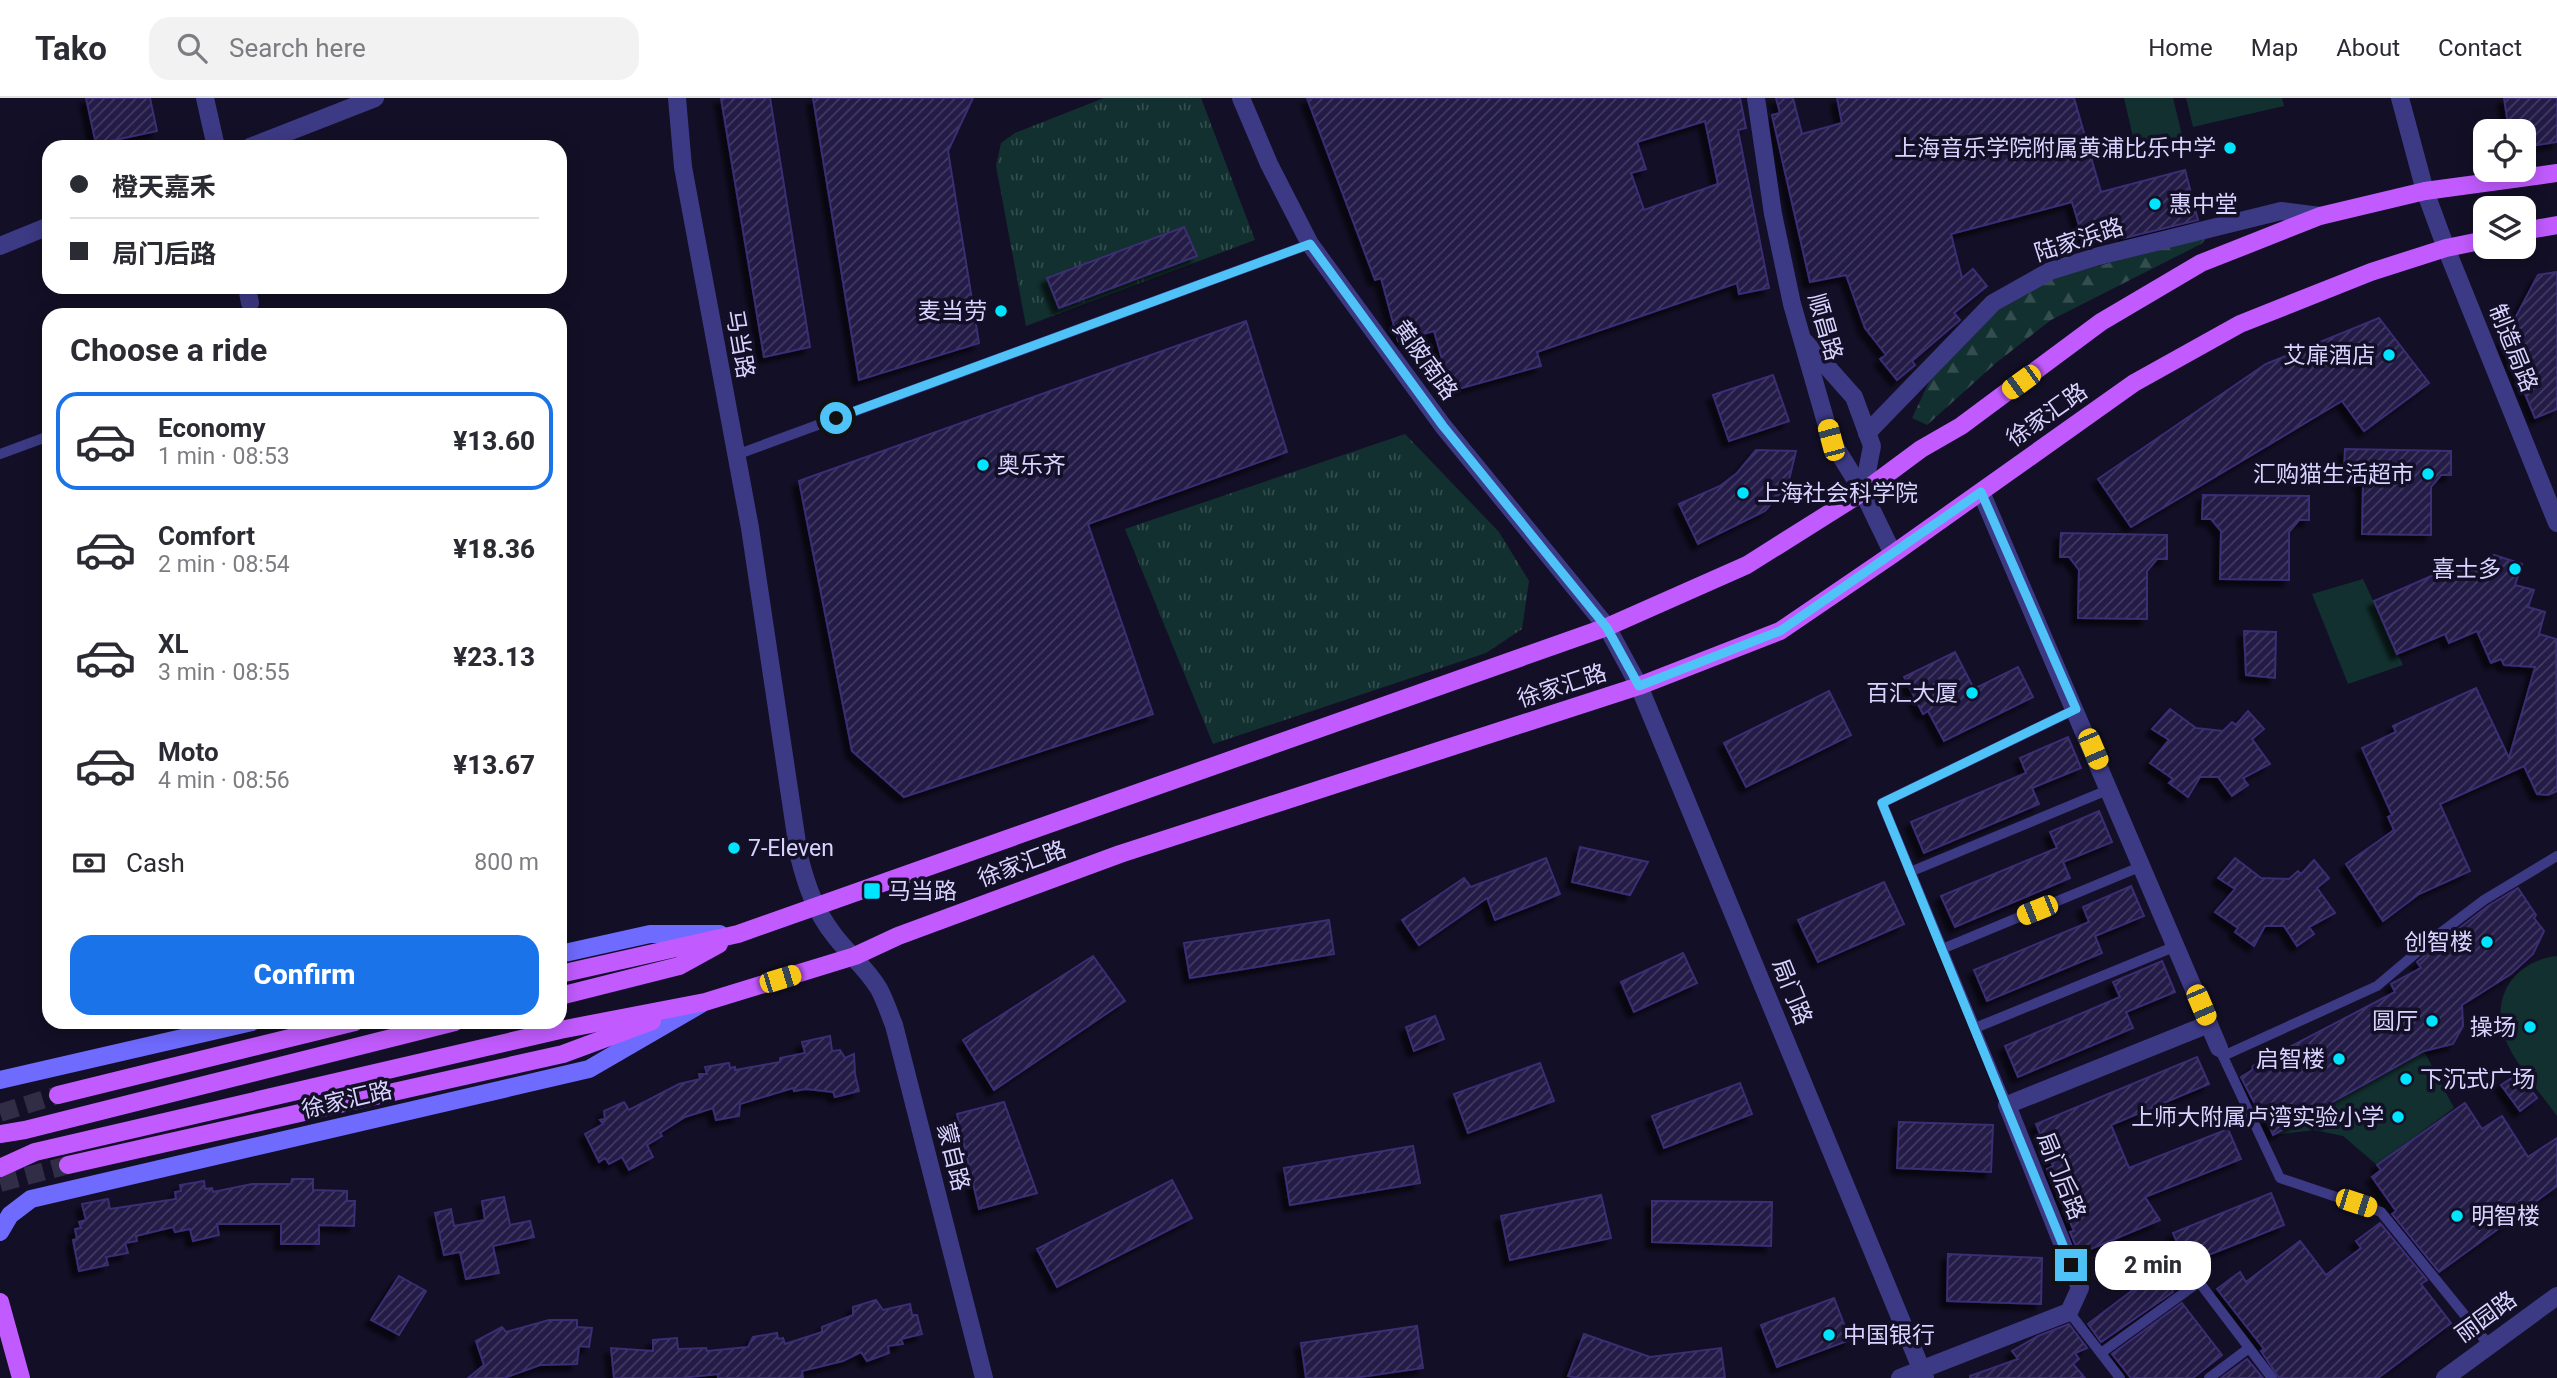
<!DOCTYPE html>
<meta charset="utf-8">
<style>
body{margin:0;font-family:Roboto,"Noto Sans SC",sans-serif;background:#f2f2f3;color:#2b2b33;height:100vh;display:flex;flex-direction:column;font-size:26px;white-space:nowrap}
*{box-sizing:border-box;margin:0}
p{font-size:23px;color:#7c7c81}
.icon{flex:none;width:38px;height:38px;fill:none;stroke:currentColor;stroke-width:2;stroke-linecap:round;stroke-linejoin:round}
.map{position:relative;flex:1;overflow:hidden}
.details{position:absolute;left:42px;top:210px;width:525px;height:721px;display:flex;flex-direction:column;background:#fff;border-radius:21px;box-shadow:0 4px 18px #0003}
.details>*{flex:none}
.top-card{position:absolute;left:42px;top:42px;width:525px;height:154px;border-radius:21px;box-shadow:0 4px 18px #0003;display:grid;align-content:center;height:154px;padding:0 28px;background:#fff}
.tools{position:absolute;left:2473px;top:21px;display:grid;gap:14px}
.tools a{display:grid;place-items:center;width:63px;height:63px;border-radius:14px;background:#fff;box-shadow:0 4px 18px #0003;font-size:35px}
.end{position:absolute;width:32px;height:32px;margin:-16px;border:9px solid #4fc3f7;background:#111;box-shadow:0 0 0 4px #111}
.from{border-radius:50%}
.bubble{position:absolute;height:49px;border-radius:21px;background:#fff;box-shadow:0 4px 18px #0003;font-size:23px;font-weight:800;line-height:49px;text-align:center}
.car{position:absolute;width:21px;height:42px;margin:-21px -10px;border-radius:9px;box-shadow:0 0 5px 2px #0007;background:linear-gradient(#f5c518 24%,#345 0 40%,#f5c518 0 76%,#345 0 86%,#f5c518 0)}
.top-card b{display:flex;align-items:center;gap:24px;height:66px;font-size:26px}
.top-card b+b{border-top:2px solid #e1e1e2}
.top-card i{width:18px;height:18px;background:#2b2b33}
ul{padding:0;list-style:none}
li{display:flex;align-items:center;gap:21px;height:98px;margin:0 14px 10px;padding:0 14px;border:4px solid transparent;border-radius:21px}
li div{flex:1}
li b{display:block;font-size:26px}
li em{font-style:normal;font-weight:800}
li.active{border-color:#1a73e8}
li>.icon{width:63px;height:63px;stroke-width:1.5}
h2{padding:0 28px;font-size:32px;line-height:84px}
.pay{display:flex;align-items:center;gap:18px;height:77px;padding:0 28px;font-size:26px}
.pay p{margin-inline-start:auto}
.action{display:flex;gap:14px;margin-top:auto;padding:14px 28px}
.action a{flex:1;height:80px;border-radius:21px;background:#1a73e8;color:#fff;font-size:28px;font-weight:800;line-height:80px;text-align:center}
header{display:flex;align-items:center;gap:42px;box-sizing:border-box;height:98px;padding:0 35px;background:#fff;border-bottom:2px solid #e1e1e2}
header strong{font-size:33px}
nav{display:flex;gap:38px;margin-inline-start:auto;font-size:24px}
.search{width:490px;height:63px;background:#f2f2f3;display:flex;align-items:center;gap:18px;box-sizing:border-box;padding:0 24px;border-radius:21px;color:#7c7c81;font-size:26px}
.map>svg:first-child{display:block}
.grass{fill:url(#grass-tufts)}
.forest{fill:url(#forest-firs)}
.pitch{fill:#12302f}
.building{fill:url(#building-hatch);stroke:#3b2d73;stroke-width:2;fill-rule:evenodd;filter:url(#shadow)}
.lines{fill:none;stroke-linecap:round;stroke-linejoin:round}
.primary-tunnel{stroke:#312d47;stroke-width:18;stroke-dasharray:18 9;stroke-linecap:butt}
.service{stroke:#3d3a85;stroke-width:10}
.minor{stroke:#3d3a85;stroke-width:18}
.tertiary{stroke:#3d3a85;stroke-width:18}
.secondary{stroke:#6f6bff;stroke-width:18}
.primary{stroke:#c25bff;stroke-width:18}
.route{stroke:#4fc3f7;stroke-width:9}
.poi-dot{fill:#00e5ff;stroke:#130f26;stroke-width:2.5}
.labels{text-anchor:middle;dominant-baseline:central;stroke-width:7;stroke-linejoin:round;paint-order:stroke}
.poi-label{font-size:23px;fill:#d9d4ff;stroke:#130f26;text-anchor:end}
.street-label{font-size:23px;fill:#d9d4ff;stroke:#130f26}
</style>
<header>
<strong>Tako</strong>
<div class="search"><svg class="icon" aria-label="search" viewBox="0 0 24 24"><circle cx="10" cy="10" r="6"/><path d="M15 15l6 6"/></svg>Search here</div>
<nav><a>Home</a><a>Map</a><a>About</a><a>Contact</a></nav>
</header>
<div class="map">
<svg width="2557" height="1280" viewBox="0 0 2557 1280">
<defs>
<pattern id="grass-tufts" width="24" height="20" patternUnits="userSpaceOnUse" patternTransform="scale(1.75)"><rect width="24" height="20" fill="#12302f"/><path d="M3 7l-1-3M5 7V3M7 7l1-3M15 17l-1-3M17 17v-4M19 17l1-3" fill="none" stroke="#344d4e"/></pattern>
<pattern id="forest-firs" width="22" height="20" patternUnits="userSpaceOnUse" patternTransform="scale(1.75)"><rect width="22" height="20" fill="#12302f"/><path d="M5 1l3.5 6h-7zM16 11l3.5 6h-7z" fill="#344d4e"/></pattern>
<pattern id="building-hatch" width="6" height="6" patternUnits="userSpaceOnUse" patternTransform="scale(1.75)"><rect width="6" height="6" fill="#241b47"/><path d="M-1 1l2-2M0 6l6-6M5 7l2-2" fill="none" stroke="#433b63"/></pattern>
<filter id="shadow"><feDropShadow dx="-6" dy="6" stdDeviation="2" flood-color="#0009"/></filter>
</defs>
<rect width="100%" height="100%" fill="#130f26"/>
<!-- grass -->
<g class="grass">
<path d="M1104,0H1201L1255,142L1026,228L996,68L1001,45L1015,35Z"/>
<path d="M1405,336L1499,434L1529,483L1522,531L1486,555L1213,646L1125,431Z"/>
</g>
<!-- forest -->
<path class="forest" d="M2209,138L2201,146L2051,222L1996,265L1927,327L1912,320L1929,284L1996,214L2054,180Z"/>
<!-- pitch -->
<g class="pitch">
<path d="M2124,0H2173L2183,41L2136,52Z"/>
<path d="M2186,0H2282L2284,8L2193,29Z"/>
<path d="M2363,481L2403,567L2348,586L2312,496Z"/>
<path d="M2557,858V1018C2542,997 2517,968 2507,945C2488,903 2512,863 2557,858Z"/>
<path d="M2424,953L2454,1010L2377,1067L2343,1038L2314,1032L2273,1037Z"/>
</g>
<!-- building -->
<g class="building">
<path d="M86,0H150L157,33L96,46Z"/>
<path d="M721,0H770L810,249L764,259Z"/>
<path d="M813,0H973L948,53L979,245L859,282Z"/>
<path d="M1307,0H1740L1746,30L1738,32L1769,190L1739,196L1737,185L1537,254L1541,268L1451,293L1434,233L1398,243L1381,180L1375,182ZM1705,23L1718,86L1644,112L1631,75L1646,71L1637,44Z"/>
<path d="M1776,0H1793L1802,36L1842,25L1837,0H2074L2101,94L2185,72L2198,122L2124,140L2122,133L2084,144L2072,104L1951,136L1962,180L1973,171L1987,188L1954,215L1960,222L1912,263L1915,267L1897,282L1880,261L1886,257L1865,230L1846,177L1810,184L1772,17L1780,15Z"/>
<path d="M2504,0H2557V44L2524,49V33H2509Z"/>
<path d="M1184,129L1197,158L1059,210L1047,180Z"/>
<path d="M2557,174V311L2535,320L2503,243L2538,177Z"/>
<path d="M2379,220L2429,285L2364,333L2342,303L2131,429L2098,381L2266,266Z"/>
<path d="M1246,223L1287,354L1088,426L1153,616L904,699L852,653L799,383Z"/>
<path d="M1773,277L1789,323L1729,343L1713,297Z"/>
<path d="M2345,351L2451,353V377H2441L2431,389V437L2362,436L2363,388L2353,376H2344Z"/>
<path d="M1756,352L1796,353L1788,386L1765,413L1698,446L1679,406L1720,388L1737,375Z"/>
<path d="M2203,397L2309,398V422H2299L2289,434V482L2220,481L2221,433L2211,421H2202Z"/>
<path d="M2061,435L2167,437V461H2157L2147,473V521L2078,520L2079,472L2069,459H2060Z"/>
<path d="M2494,457L2522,466L2515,487L2534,492L2528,509L2545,514L2539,536L2556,541L2557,693L2548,697L2537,696L2524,668L2440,706L2470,773L2419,796L2383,823L2346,766L2394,732L2388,719L2392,717L2362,650L2396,634L2393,628L2476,590L2509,660L2535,569L2504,567L2501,561L2491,565L2477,533L2449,545L2445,536L2397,556L2374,503L2461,465L2464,471Z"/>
<path d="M2244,533L2276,534L2275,580L2246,577Z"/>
<path d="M1955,554L1974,591L2018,569L2033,599L1944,643L1928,613L1923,616L1904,579Z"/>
<path d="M1829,593L1851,637L1746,689L1724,645Z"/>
<path d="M2170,611L2196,630L2223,633L2232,624L2236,627L2248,613L2264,631L2252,641L2270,666L2243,680L2248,687L2232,698L2218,679H2200L2188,699L2169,685L2173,681L2150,665L2169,642L2152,631Z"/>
<path d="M2068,639L2081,670L2032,690L2039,706L1924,755L1911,724L2026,675L2020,660Z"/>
<path d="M2099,713L2112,744L2063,764L2070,780L1955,829L1941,798L2057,750L2050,734Z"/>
<path d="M1580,749L1648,764L1630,797L1572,784Z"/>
<path d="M1546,760L1560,796L1495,822L1487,800L1419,847L1402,822L1464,780L1471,789Z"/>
<path d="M2235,760L2261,780L2289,781L2298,773L2301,776L2314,762L2329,780L2317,790L2335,815L2309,829L2314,836L2297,848L2284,828H2265L2254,848L2235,834L2238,830L2215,814L2235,791L2218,780Z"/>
<path d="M1884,784L1904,826L1818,864L1798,822Z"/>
<path d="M2131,788L2144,818L2095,838L2102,855L1987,903L1974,872L2089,824L2083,809Z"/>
<path d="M2518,790L2536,817L2534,820L2544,833L2533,856L2511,876L2462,907L2463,928L2453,946L2424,953L2273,1037L2262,1010L2258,1012L2241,979L2252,972L2253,968L2395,894L2391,886L2421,870L2417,864L2440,845L2488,808Z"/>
<path d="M1329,822L1334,856L1190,880L1184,845Z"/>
<path d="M1683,855L1697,885L1634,914L1621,884Z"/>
<path d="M1093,858L1125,903L994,992L963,942Z"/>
<path d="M2162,863L2175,894L2126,914L2133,930L2018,979L2005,948L2120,899L2113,884Z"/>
<path d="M1435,918L1444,941L1414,953L1406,929Z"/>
<path d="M830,938L832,953L840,952L845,960L854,956L855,976L859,993L835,999L833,994L806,991L794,993L793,990L740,1006L739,1018L716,1022L713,1010L685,1019L660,1035L662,1038L647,1047L653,1059L629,1072L622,1059L609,1066L605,1060L599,1064L585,1036L603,1026L600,1022L605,1021L604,1013L624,1004L629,1012L679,986L700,981L699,976H707L705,969L729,965L730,970L735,969V972L780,964V960L805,955L802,944Z"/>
<path d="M2197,959L2209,986L2111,1027L2129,1070L2228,1031L2241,1061L2145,1099L2160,1122L2079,1156L2070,1134L2074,1133L2047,1071L2053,1068L2036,1026Z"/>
<path d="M1540,965L1554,1003L1468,1035L1454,996Z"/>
<path d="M2519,975L2537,1000L2520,1013L2501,987Z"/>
<path d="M1740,985L1752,1016L1664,1050L1652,1018Z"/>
<path d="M1004,1004L1037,1095L979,1111L957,1016Z"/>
<path d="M2465,1005L2482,1031L2502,1018L2528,1059L2557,1040V1088L2439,1174L2392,1116L2396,1113L2372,1079L2381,1072L2377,1067Z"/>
<path d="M1899,1024L1993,1027L1991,1074L1897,1070Z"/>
<path d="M1413,1048L1420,1085L1290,1107L1284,1070Z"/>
<path d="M292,1081H313V1092L347,1093V1103H355L354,1128L319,1127V1146H281V1126H217L219,1137L193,1143L190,1131L175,1134L173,1129L136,1138L137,1143L125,1145L128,1155L106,1159L108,1167L79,1173L73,1142L77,1141L75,1131L81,1130L79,1124L86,1122L82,1106L108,1101L110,1111L176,1101L175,1094L181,1093L180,1087L204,1083L205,1091L212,1090L213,1094L252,1086H291Z"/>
<path d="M1172,1082L1192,1120L1057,1189L1037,1151Z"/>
<path d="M2271,1095L2284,1127L2186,1166L2173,1135Z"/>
<path d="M1601,1097L1611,1140L1510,1162L1501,1118Z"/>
<path d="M504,1099L510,1127L530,1123L534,1139L493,1148L499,1175L466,1181L460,1154L444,1157L435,1115L451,1111L454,1128L485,1122L482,1103Z"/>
<path d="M1652,1103L1772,1104L1771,1148L1652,1144Z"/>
<path d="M2380,1125L2427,1182L2421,1186L2451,1225L2378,1280H2279L2261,1253L2264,1251L2217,1191L2240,1174L2246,1184L2300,1143L2326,1177L2361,1150L2356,1143Z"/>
<path d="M1948,1156L2042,1160L2041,1206L1947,1203Z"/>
<path d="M2162,1170L2176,1189L2172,1192L2173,1194L2101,1244L2088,1226Z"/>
<path d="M399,1178L426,1193L399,1237L371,1222Z"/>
<path d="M1834,1200L1850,1242L1777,1269L1761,1227Z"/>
<path d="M876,1202L883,1212L910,1206L912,1217H917L922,1236L901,1241L903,1246L888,1248L889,1255L867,1263L861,1254L843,1263L802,1273L803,1280H718V1276L681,1280H614L611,1250L653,1253V1242L677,1240L678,1251L706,1250L707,1253L748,1249L753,1239L777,1235L778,1241L783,1240L785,1246L822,1234V1229L853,1217V1209Z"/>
<path d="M2182,1205L2222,1257L2193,1280H2131L2112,1256Z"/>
<path d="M549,1222H577V1229L592,1230L589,1249L579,1248L577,1266L540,1267L504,1280H468L484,1267L476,1243L502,1229L506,1234Z"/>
<path d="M2069,1226L2087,1250L2075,1255L2079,1261L2073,1266L2085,1280H1970V1278L2018,1261L2012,1253L2038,1238Z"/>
<path d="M1417,1228L1423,1270L1354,1280H1306L1301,1245Z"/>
<path d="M1584,1236L1650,1259L1721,1250L1725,1280H1578L1568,1278Z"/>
<path d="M2247,1261L2263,1280H2221Z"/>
</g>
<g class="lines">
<!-- primary-tunnel -->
<g class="primary-tunnel">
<path d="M0,1015L58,997"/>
<path d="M0,1085L68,1067"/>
</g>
<!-- service -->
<g class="service">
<path d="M0,356L49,338"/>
<path d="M736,357L1310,146"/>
<path d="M1910,774L2110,691"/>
<path d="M1942,851L2142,768"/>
<path d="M1975,930L2176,848"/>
<path d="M2219,950L2280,1080L2381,1114L2489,1247"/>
<path d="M2223,958L2377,888L2435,839L2484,802L2557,758"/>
<path d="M2007,1007L1882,705L2076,611"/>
<path d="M2069,1214L2120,1280"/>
<path d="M2101,1255L2199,1184L2272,1280"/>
<path d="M2209,1280L2249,1250"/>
</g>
<!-- minor -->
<g class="minor">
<path d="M205,0L216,49"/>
<path d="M1756,0L1773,116L1792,206L1831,342L1863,394L1893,456"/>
<path d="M247,189L250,205"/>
<path d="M1805,244L1854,299L1872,348L1863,394"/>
<path d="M1867,335L1993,205L2050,173L2099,158L2281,113L2320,118"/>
<path d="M1981,394L2219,950"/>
<path d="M1900,1280L2069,1214L2080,1190L2007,1007L2209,926"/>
<path d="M2445,1280L2557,1198"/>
</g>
<!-- tertiary -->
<g class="tertiary">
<path d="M677,0L683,69L750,430L799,758C806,786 815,813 834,837C848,856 866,869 879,891C885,902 889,915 894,927L984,1280"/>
<path d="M1241,0L1269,66L1310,146L1443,328L1607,529L1639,588L1925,1280"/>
<path d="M2400,0L2425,93L2446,150L2557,425"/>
<path d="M250,49L375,0"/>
<path d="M0,148L49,128"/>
</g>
<!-- secondary -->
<g class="secondary">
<path d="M560,856L650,836H720"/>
<path d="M0,982L252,924"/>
<path d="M0,1134L10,1117L31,1101L589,971L701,906"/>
</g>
<!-- primary -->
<g class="primary">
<path d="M2524,133L2557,127"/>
<path d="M560,876L738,836L1607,529L1747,467L1863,394L1921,351L1961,328L2101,224L2201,165L2320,118L2425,93L2557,75"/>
<path d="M560,898L679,868L719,846"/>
<path d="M58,997L355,924"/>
<path d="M0,1036L25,1032L455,924"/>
<path d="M68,1067L563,956L652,923"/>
<path d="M0,1070L35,1054L560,932L705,904L855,858L898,838L1120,756L1639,588L1780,533L1893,456L2134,285L2240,226L2371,174L2446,150L2485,142"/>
<path d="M0,1204L21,1280"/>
</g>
</g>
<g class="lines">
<!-- route -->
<path class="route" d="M836,320L1310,146L1443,328L1607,530L1639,588L1780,533L1981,394L2076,611L1882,705L2071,1167"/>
</g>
<!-- markers -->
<g class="poi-dot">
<circle cx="2230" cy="50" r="7"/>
<circle cx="2155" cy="106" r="7"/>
<circle cx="1001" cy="213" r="7"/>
<circle cx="2389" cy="257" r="7"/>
<circle cx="983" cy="367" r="7"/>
<circle cx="2428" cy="376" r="7"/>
<circle cx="1743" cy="395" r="7"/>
<circle cx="2515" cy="471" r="7"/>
<circle cx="1972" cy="595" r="7"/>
<circle cx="734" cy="750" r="7"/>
<rect x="863" y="784" width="18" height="18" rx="3.5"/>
<circle cx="2487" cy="844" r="7"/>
<circle cx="2432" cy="923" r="7"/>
<circle cx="2530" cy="929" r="7"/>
<circle cx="2339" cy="961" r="7"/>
<circle cx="2406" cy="981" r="7"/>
<circle cx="2398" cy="1019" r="7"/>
<circle cx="2457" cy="1118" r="7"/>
<circle cx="1829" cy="1237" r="7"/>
</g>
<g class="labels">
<!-- poi labels -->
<g class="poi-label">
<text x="2216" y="50">上海音乐学院附属黄浦比乐中学</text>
<text x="2169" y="106" text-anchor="start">惠中堂</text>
<text x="987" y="213">麦当劳</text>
<text x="2375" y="257">艾扉酒店</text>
<text x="997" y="367" text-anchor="start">奥乐齐</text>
<text x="2414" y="376">汇购猫生活超市</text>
<text x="1757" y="395" text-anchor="start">上海社会科学院</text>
<text x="2501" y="471">喜士多</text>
<text x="1958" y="595">百汇大厦</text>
<text x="748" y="750" text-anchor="start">7-Eleven</text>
<text x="888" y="793" text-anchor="start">马当路</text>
<text x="2473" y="844">创智楼</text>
<text x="2418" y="923">圆厅</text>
<text x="2516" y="929">操场</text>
<text x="2325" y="961">启智楼</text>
<text x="2420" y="981" text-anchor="start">下沉式广场</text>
<text x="2384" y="1019">上师大附属卢湾实验小学</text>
<text x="2471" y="1118" text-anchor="start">明智楼</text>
<text x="1843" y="1237" text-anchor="start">中国银行</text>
</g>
<!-- street labels -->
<g class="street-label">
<text transform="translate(2079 142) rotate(-18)">陆家浜路</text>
<text transform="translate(1825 229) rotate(74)">顺昌路</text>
<text transform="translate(740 246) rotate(80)">马当路</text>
<text transform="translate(2513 250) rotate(68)">制造局路</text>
<text transform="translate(1425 262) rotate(54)">黄陂南路</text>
<text transform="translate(2047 317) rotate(-35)">徐家汇路</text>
<text transform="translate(1562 588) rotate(-18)">徐家汇路</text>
<text transform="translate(1022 766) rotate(-20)">徐家汇路</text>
<text transform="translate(1792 894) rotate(68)">局门路</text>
<text transform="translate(347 1002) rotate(-13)">徐家汇路</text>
<text transform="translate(953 1059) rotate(76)">蒙自路</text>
<text transform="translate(2061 1078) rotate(68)">局门后路</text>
<text transform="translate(2486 1219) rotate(-36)">丽园路</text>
</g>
</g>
</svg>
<div class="tools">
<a><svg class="icon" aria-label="locate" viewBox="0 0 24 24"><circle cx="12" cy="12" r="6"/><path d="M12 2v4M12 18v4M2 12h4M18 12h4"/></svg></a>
<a><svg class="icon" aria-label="layers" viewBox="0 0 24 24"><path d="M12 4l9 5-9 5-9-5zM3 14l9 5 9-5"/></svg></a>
</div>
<i class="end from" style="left:836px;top:320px"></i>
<i class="end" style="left:2071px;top:1167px"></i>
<div class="bubble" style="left:2095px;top:1143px;width:116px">2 min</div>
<i class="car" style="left:2021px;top:284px;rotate:234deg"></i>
<i class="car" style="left:1831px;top:342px;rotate:345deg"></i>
<i class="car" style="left:2093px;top:651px;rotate:157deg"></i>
<i class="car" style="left:2037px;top:812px;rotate:248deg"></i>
<i class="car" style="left:780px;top:881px;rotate:73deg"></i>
<i class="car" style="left:2201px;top:907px;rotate:157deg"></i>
<i class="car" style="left:2356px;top:1105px;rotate:108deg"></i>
<div class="top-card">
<b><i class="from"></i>橙天嘉禾</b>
<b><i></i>局门后路</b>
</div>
<section class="details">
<h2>Choose a ride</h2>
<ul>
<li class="active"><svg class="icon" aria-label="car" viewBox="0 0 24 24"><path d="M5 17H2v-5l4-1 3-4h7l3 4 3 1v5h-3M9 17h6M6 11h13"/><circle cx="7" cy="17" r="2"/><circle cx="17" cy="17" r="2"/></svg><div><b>Economy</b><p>1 min · 08:53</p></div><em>¥13.60</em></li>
<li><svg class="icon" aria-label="car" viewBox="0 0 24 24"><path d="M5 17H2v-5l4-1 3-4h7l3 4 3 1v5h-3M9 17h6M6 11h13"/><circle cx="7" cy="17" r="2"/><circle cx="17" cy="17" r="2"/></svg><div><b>Comfort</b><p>2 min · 08:54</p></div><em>¥18.36</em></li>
<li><svg class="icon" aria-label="car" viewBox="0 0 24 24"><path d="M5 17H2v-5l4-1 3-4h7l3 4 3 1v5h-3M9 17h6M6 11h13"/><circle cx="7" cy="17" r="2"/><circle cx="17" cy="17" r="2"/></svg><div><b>XL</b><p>3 min · 08:55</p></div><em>¥23.13</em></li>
<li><svg class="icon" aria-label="car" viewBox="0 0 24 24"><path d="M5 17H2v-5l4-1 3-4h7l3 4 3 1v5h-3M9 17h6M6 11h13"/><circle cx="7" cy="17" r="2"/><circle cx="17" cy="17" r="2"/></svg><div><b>Moto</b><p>4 min · 08:56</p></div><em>¥13.67</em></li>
</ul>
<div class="pay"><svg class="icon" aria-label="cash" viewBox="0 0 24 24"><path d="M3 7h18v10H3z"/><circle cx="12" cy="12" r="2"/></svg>Cash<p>800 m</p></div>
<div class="action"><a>Confirm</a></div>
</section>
</div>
